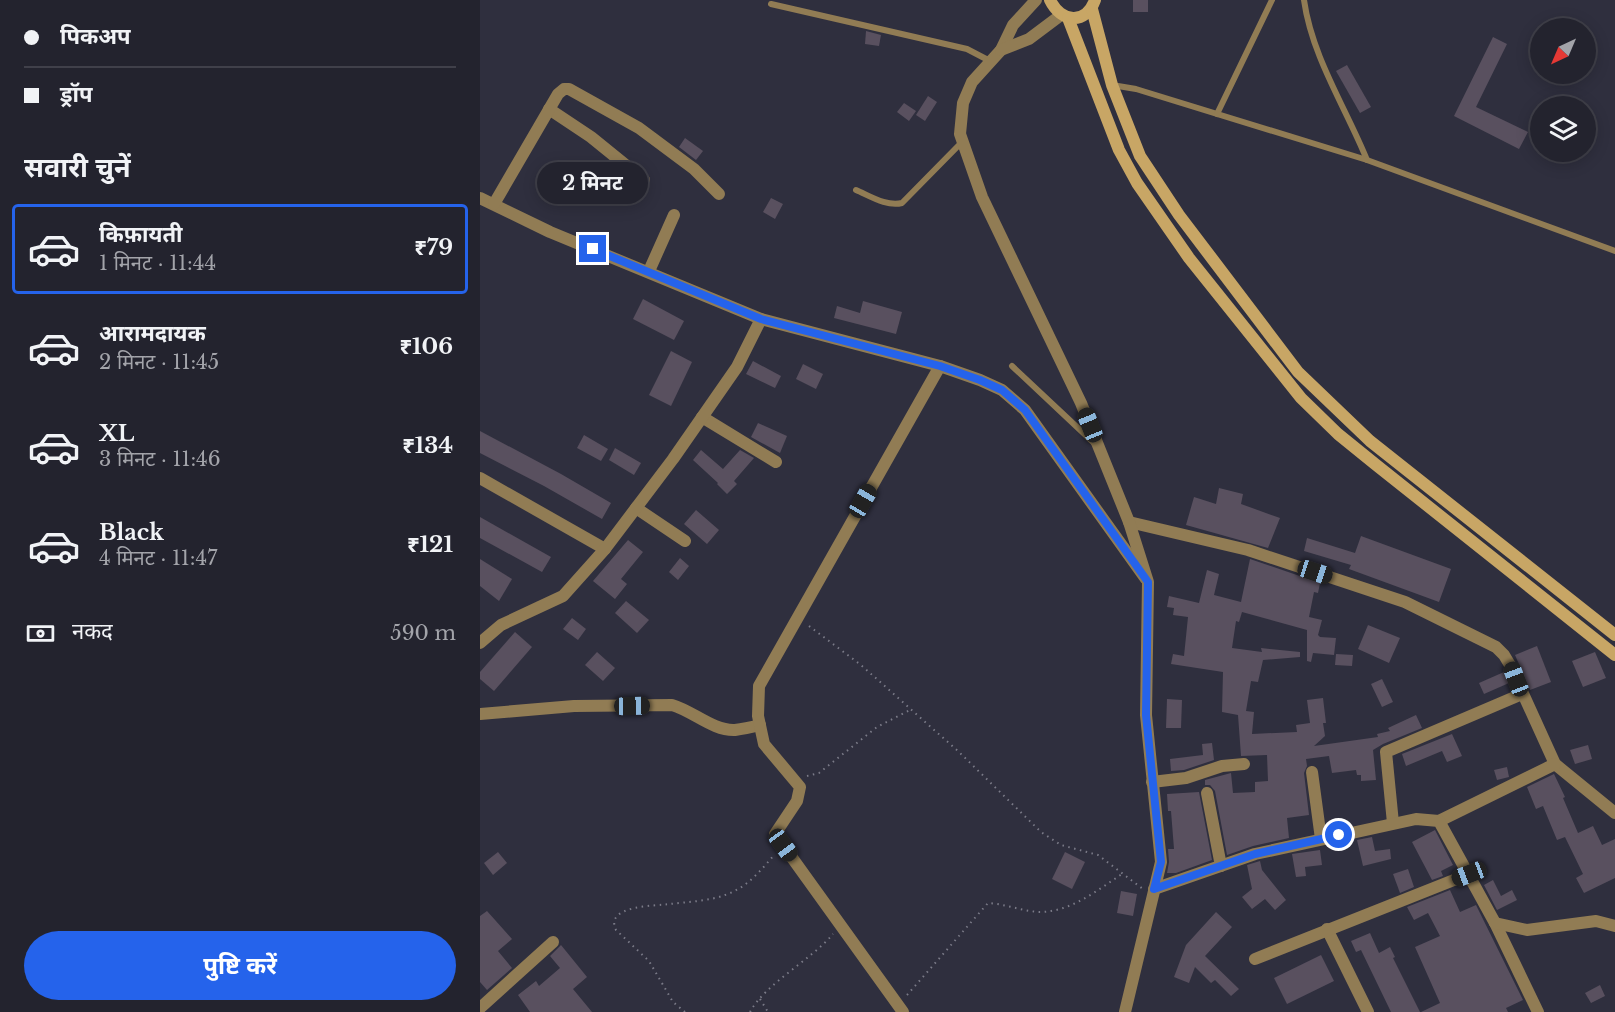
<!DOCTYPE html>
<html lang="hi">
<meta charset="utf-8">
<style>
body{margin:0;font-family:"Libre Baskerville","Noto Sans Devanagari",serif;background:#2b2b36;color:#f1f3f6;height:100vh;display:flex;flex-direction:column;font-size:22px;white-space:nowrap}
*{box-sizing:border-box;margin:0}
p{font-size:20px;color:#a3a4aa}
.icon{flex:none;width:33px;height:33px;fill:none;stroke:currentColor;stroke-width:2;stroke-linecap:round;stroke-linejoin:round}
.map{position:relative;flex:1;overflow:hidden}
.side{display:flex;flex-direction:column;background:#23232e;width:480px}
.side>*{flex:none}
.banner{display:grid;align-content:center;height:132px;padding:0 24px;background:#23232e}
.needle{width:39px;rotate:224deg}
.tools{position:absolute;left:1050px;top:18px;display:grid;gap:12px}
.tools a{display:grid;place-items:center;width:66px;height:66px;border-radius:50%;background:#23232e;box-shadow:0 3px 15px #0003,0 0 0 2px #40404a;font-size:30px}
.end{position:absolute;width:27px;height:27px;margin:-14px;border:8px solid #2563eb;background:#fff;box-shadow:0 0 0 3px #fff}
.from{border-radius:50%}
.bubble{position:absolute;height:42px;border-radius:21px;background:#23232e;box-shadow:0 3px 15px #0003,0 0 0 2px #40404a;font-size:20px;font-weight:700;line-height:42px;text-align:center}
.car{position:absolute;width:18px;height:36px;margin:-18px -9px;border-radius:8px;box-shadow:0 0 4px 2px #0007;background:linear-gradient(#222 24%,#8ab4d8 0 40%,#222 0 76%,#8ab4d8 0 86%,#222 0)}
.banner b{display:flex;align-items:center;gap:21px;height:57px;font-size:22px}
.banner b+b{border-top:2px solid #40404a}
.banner i{width:15px;height:15px;background:#f1f3f6}
ul{padding:0;list-style:none}
li{display:flex;align-items:center;gap:18px;height:90px;margin:0 12px 9px;padding:0 12px;border:3px solid transparent;border-radius:6px}
li div{flex:1}
li b{display:block;font-size:22px}
li em{font-style:normal;font-weight:700}
li.on{border-color:#2563eb}
li>.icon{width:54px;height:54px;stroke-width:1.5}
h2{padding:0 24px;font-size:27px;line-height:72px}
.pay{display:flex;align-items:center;gap:15px;height:66px;padding:0 24px;font-size:22px}
.pay p{margin-inline-start:auto}
.cta{display:flex;gap:12px;margin-top:auto;padding:12px 24px}
.cta a{flex:1;height:69px;border-radius:36px;background:#2563eb;color:#fff;font-size:24px;font-weight:700;line-height:69px;text-align:center}
main{display:flex;flex:1;min-height:0}
.map>svg:first-child{display:block}
.building{fill:#59505f}
.lines{fill:none;stroke-linecap:round;stroke-linejoin:round}
.path{stroke:#7b7b88;stroke-width:2;stroke-dasharray:1.5 4.5;stroke-linecap:butt}
.service{stroke:#917c54;stroke-width:6}
.minor{stroke:#917c54;stroke-width:12}
.tertiary{stroke:#917c54;stroke-width:12}
.secondary{stroke:#c8a665;stroke-width:12}
.route{stroke:#2563eb;stroke-width:8}
</style>
<main>
<section class="side">
<div class="banner">
<b><i class="from"></i>पिकअप</b>
<b><i></i>ड्रॉप</b>
</div>
<h2>सवारी चुनें</h2>
<ul>
<li class="on"><svg class="icon" aria-label="car" viewBox="0 0 24 24"><path d="M5 17H2v-5l4-1 3-4h7l3 4 3 1v5h-3M9 17h6M6 11h13"/><circle cx="7" cy="17" r="2"/><circle cx="17" cy="17" r="2"/></svg><div><b>किफ़ायती</b><p>1 मिनट · 11:44</p></div><em>₹79</em></li>
<li><svg class="icon" aria-label="car" viewBox="0 0 24 24"><path d="M5 17H2v-5l4-1 3-4h7l3 4 3 1v5h-3M9 17h6M6 11h13"/><circle cx="7" cy="17" r="2"/><circle cx="17" cy="17" r="2"/></svg><div><b>आरामदायक</b><p>2 मिनट · 11:45</p></div><em>₹106</em></li>
<li><svg class="icon" aria-label="car" viewBox="0 0 24 24"><path d="M5 17H2v-5l4-1 3-4h7l3 4 3 1v5h-3M9 17h6M6 11h13"/><circle cx="7" cy="17" r="2"/><circle cx="17" cy="17" r="2"/></svg><div><b>XL</b><p>3 मिनट · 11:46</p></div><em>₹134</em></li>
<li><svg class="icon" aria-label="car" viewBox="0 0 24 24"><path d="M5 17H2v-5l4-1 3-4h7l3 4 3 1v5h-3M9 17h6M6 11h13"/><circle cx="7" cy="17" r="2"/><circle cx="17" cy="17" r="2"/></svg><div><b>Black</b><p>4 मिनट · 11:47</p></div><em>₹121</em></li>
</ul>
<div class="pay"><svg class="icon" aria-label="cash" viewBox="0 0 24 24"><path d="M3 7h18v10H3z"/><circle cx="12" cy="12" r="2"/></svg>नकद<p>590 m</p></div>
<div class="cta"><a>पुष्टि करें</a></div>
</section>
<div class="map">
<svg width="1135" height="1012" viewBox="0 0 1135 1012">
<rect width="100%" height="100%" fill="#2f2f3e"/>
<!-- building -->
<g class="building">
<rect x="653" y="0" width="15" height="12"/>
<path d="M386,31L401,35L399,46L385,44Z"/>
<path d="M1013,37L1027,44L996,107L1048,132L1039,149L974,116Z"/>
<path d="M867,65L891,107L880,113L856,71Z"/>
<path d="M448,96L457,102L445,121L436,115Z"/>
<path d="M424,103L436,111L429,121L417,112Z"/>
<path d="M205,138L223,151L216,160L199,147Z"/>
<path d="M291,198L303,204L295,219L283,212Z"/>
<path d="M163,299L204,321L194,340L153,319Z"/>
<path d="M383,301L422,312L416,334L354,318L357,306L380,313Z"/>
<path d="M191,351L212,362L191,406L169,395Z"/>
<path d="M273,361L301,376L295,388L266,374Z"/>
<path d="M323,364L343,374L336,389L316,379Z"/>
<path d="M278,423L307,436L300,453L271,437Z"/>
<path d="M0,431L81,474L131,503L122,519L64,486L0,453Z"/>
<path d="M104,435L128,449L121,461L97,448Z"/>
<path d="M135,448L161,463L154,475L129,460Z"/>
<path d="M221,450L243,469L260,450L274,458L254,481L257,484L247,494L237,484L238,483L213,460Z"/>
<path d="M739,488L763,494L761,504L800,518L788,548L706,525L714,497L736,504Z"/>
<path d="M216,510L239,530L227,544L204,524Z"/>
<path d="M0,517L71,557L62,572L0,538Z"/>
<path d="M881,536L971,569L959,602L869,569L871,565L824,551L827,538L875,553Z"/>
<path d="M148,540L163,552L141,579L147,584L135,599L113,581Z"/>
<path d="M200,558L209,566L198,580L189,572Z"/>
<path d="M0,559L32,579L19,601L0,586Z"/>
<path d="M770,559L840,583L838,593L834,592L829,617L842,620L838,635L840,637L856,638L854,655L833,653L831,662L827,661V630L762,612L759,622L756,621L752,648L782,652L781,648L820,652V657L783,660L778,682L771,681L766,711L774,712L772,734L817,732L816,725L830,723L827,700L843,698L846,723H843L845,736L834,746L898,737L897,734L910,731L908,728L936,715L942,728L903,744L893,750L896,780L881,781V775H877L876,770L852,773L849,756L826,759L827,766L824,773L829,815L807,818L809,838L773,846L747,855L735,791L730,785H725V780L751,773L753,793L775,792V782L788,781L787,755L761,756L758,715L742,712L743,672L691,664L693,654L704,656L708,617L693,615L694,608L687,607L689,596L719,603L727,570L739,574L734,595L761,602Z"/>
<path d="M146,601L169,620L157,633L135,613Z"/>
<path d="M92,618L106,629L98,640L83,629Z"/>
<path d="M888,625L920,638L909,663L878,649Z"/>
<path d="M35,632L52,647L14,691L0,679V672Z"/>
<path d="M1057,646L1071,682L1050,690L1035,655Z"/>
<path d="M117,652L135,668L123,681L105,665Z"/>
<path d="M1115,652L1126,678L1103,687L1092,661Z"/>
<path d="M856,654L873,655L872,666L855,665Z"/>
<path d="M1024,672L1029,683L1004,694L999,683Z"/>
<path d="M902,679L913,702L902,707L891,684Z"/>
<path d="M687,699L702,700L701,728H686Z"/>
<path d="M972,734L982,756L967,762L962,751L926,766L922,754Z"/>
<path d="M732,743L734,760L704,770L691,771L690,759L723,755L722,744Z"/>
<path d="M1108,745L1112,759L1095,764L1090,750Z"/>
<path d="M1027,767L1029,777L1017,780L1014,770Z"/>
<path d="M1074,774L1085,797L1083,798L1098,833L1113,826L1122,845L1135,839V878L1104,893L1096,878L1103,874L1085,837L1077,840L1063,806L1056,809L1047,787Z"/>
<path d="M719,792L732,860L696,873H687L689,862L688,849H694L691,811H688L687,794Z"/>
<path d="M955,830L973,865L961,871L963,876L952,880L932,842Z"/>
<path d="M892,837L895,851L910,849L911,859L883,866L877,840Z"/>
<path d="M840,850L842,865L825,867L826,876L816,877L812,854Z"/>
<path d="M18,852L27,863L13,875L4,863Z"/>
<path d="M585,852L605,862L592,889L572,879Z"/>
<path d="M780,861L782,870L806,900L795,910L785,899L772,909L762,897L772,889L767,865Z"/>
<path d="M928,869L934,887L920,893L913,874Z"/>
<path d="M1013,880L1021,896L1032,890L1037,900L1017,910L1004,885Z"/>
<path d="M970,890L980,912L996,905L1043,1000L1026,1008L1028,1012H941L960,1003L935,947L960,936L948,913L934,920L927,907Z"/>
<path d="M641,891L657,894L653,916L637,913Z"/>
<path d="M7,911L32,939L18,951L32,968L7,990L0,982V916Z"/>
<path d="M736,912L752,927L725,956L759,989L751,996L735,980L731,983L715,967L709,983L694,977L706,945Z"/>
<path d="M890,933L899,953L910,947L915,957L913,958L940,1012H911L881,950L876,952L871,941Z"/>
<path d="M81,945L107,977L93,989L112,1012H50L38,995L56,981L59,986L80,968L70,956Z"/>
<path d="M841,955L854,981L807,1004L794,978Z"/>
<path d="M1120,985L1125,996L1111,1003L1105,993Z"/>
</g>
<g class="lines">
<!-- path -->
<g class="path">
<path d="M329,626L381,665L479,752L561,832L581,845L618,855L663,889"/>
<path d="M327,776L339,773L397,727L430,710"/>
<path d="M427,995L508,903C525,904 542,911 559,912C591,912 616,891 642,874"/>
<path d="M280,999L288,1012"/>
<path d="M205,1012L193,1002L169,961L136,930C124,905 176,906 190,904C207,902 229,901 245,895C267,888 281,870 295,854"/>
<path d="M270,1012C285,984 331,960 353,934"/>
</g>
<!-- service -->
<g class="service">
<path d="M824,0C832,57 866,108 887,160"/>
<path d="M291,4L487,49L510,61"/>
<path d="M632,85L656,89L887,160L1135,251"/>
<path d="M737,114L792,0"/>
<path d="M376,190C390,196 407,207 422,203L482,142"/>
<path d="M532,366L614,443"/>
</g>
<!-- minor -->
<g class="minor">
<path d="M69,109L111,137L164,180"/>
<path d="M0,198L70,232L281,319L460,366L500,380L522,390L545,410L666,579"/>
<path d="M14,204L78,94L84,89H89L159,128L214,169L239,194"/>
<path d="M169,271L194,215"/>
<path d="M222,417L296,462"/>
<path d="M0,478L125,549"/>
<path d="M156,508L205,541"/>
<path d="M649,522L768,550L925,602L1016,647L1024,655L1030,665L1075,764L1135,813"/>
<path d="M0,643L21,625L83,596L125,549L193,459L257,367L281,319"/>
<path d="M0,714L94,706L192,705C213,711 233,731 255,730C263,729 272,727 280,725"/>
<path d="M832,772L841,839"/>
<path d="M672,782L706,778L742,766L764,764"/>
<path d="M727,793L741,866"/>
<path d="M959,821L1075,764"/>
<path d="M913,823L906,752L1042,694"/>
<path d="M674,889L775,854L936,819L959,821L1015,923L1058,1012"/>
<path d="M1015,923L1047,930L1116,921L1135,926"/>
<path d="M847,929L888,1012"/>
<path d="M775,959L989,874"/>
<path d="M0,1008L73,942"/>
<path d="M423,1012L295,834L317,801L320,787L284,744L278,716L279,686L460,366"/>
</g>
<!-- tertiary -->
<g class="tertiary">
<path d="M556,0L533,25L521,50L492,82L483,103L480,134L502,197L601,403L649,522L668,582L666,715L681,862L645,1012"/>
<path d="M521,50L549,39L581,15"/>
</g>
<!-- secondary -->
<g class="secondary">
<path d="M570,0C581,23 606,25 615,0"/>
<path d="M612,9L632,85L660,156L699,215L818,372L890,441L1135,635"/>
<path d="M588,18L639,150L657,183L709,258L821,398L858,434L895,464L1135,655"/>
</g>
</g>
<g class="lines">
<!-- route -->
<path class="route" d="M113,249L281,319L460,366L500,380L522,390L545,410L668,582L666,715L681,862L674,889L775,854L859,835"/>
</g>
</svg>
<div class="tools">
<a><svg class="needle" viewBox="-14 -14 28 28"><path d="M0-13l5 13h-10z" fill="#e53935"/><path d="M0 13l5-13h-10z" fill="#a3a4aa"/></svg></a>
<a><svg class="icon" aria-label="layers" viewBox="0 0 24 24"><path d="M12 4l9 5-9 5-9-5zM3 14l9 5 9-5"/></svg></a>
</div>
<i class="end from" style="left:859px;top:835px"></i>
<i class="end" style="left:113px;top:249px"></i>
<div class="bubble" style="left:57px;top:162px;width:111px">2 मिनट</div>
<i class="car" style="left:610px;top:425px;rotate:338deg"></i>
<i class="car" style="left:383px;top:501px;rotate:30deg"></i>
<i class="car" style="left:835px;top:572px;rotate:108deg"></i>
<i class="car" style="left:1036px;top:679px;rotate:339deg"></i>
<i class="car" style="left:152px;top:706px;rotate:89deg"></i>
<i class="car" style="left:303px;top:845px;rotate:144deg"></i>
<i class="car" style="left:989px;top:874px;rotate:249deg"></i>
</div>
</main>
